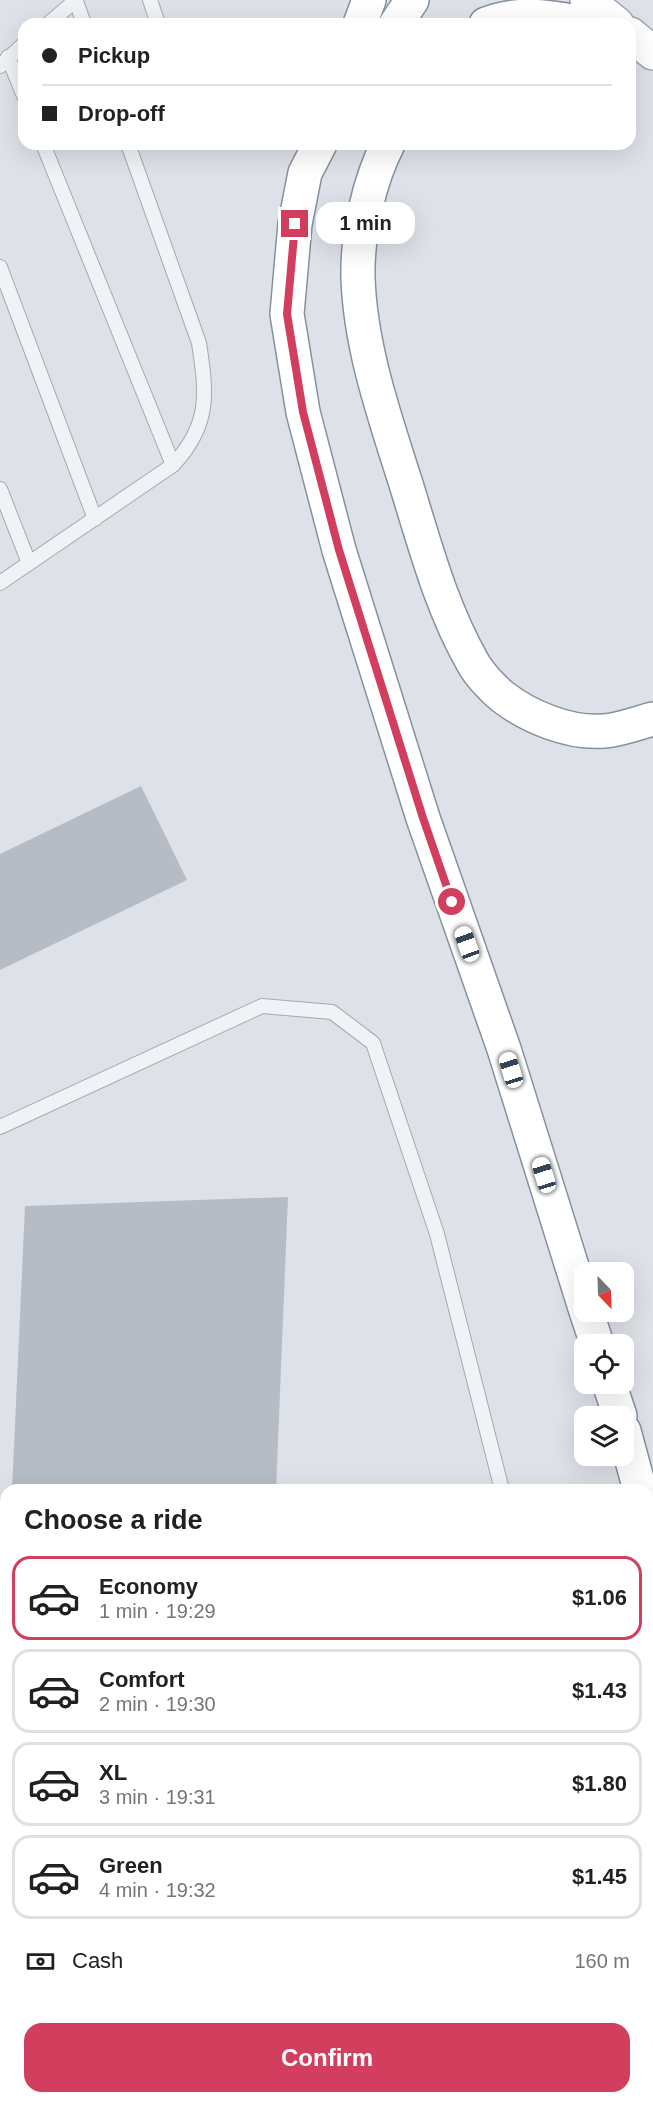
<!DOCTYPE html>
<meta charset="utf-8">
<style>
body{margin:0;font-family:Helvetica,sans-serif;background:#f2f2f2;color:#202124;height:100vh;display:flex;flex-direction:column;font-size:22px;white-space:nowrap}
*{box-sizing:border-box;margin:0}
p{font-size:20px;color:#757577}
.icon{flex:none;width:33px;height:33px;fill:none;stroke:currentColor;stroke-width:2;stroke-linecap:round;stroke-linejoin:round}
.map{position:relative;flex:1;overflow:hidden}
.panel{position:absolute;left:0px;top:1484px;width:654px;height:620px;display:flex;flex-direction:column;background:#fff;border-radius:18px 18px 0 0;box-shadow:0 6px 24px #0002}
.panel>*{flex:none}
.banner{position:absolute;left:18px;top:18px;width:618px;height:132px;border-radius:18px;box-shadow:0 6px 24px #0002;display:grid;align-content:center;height:132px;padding:0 24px;background:#fff}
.needle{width:39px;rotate:157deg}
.buttons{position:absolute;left:574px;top:1262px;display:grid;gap:12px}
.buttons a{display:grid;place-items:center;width:60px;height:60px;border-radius:12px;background:#fff;box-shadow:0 6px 24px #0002;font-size:30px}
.end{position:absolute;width:27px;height:27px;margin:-14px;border:8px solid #d23e5d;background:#fff;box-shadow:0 0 0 3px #fff}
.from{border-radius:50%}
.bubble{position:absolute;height:42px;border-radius:18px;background:#fff;box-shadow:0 6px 24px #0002;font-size:20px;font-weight:700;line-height:42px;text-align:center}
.car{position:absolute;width:18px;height:36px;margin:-18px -9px;border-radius:8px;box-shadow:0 0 4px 2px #0007;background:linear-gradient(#fff 24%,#345 0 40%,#fff 0 76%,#345 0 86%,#fff 0)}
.banner b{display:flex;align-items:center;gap:21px;height:57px;font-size:22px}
.banner b+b{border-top:2px solid #e0e0e0}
.banner i{width:15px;height:15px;background:#202124}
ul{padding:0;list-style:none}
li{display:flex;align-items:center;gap:18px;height:84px;margin:0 12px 9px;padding:0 12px;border:3px solid #e0e0e0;border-radius:18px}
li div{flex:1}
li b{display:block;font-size:22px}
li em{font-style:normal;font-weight:700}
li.current{border-color:#d23e5d}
li>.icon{width:54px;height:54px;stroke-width:1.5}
h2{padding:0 24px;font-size:27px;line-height:72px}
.pay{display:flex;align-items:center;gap:15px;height:66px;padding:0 24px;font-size:22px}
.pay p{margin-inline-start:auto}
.primary-button{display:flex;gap:12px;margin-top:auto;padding:12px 24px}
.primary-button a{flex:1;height:69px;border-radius:18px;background:#d23e5d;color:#fff;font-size:24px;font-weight:700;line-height:69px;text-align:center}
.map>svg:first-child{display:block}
.building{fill:#b5bcc5}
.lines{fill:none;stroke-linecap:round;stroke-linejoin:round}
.lane-casing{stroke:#a3a9b2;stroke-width:16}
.primary-casing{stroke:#9da7b4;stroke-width:36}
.highway-casing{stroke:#85919f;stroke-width:36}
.lane{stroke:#f0f3f6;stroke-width:14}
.primary{stroke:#fff;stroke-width:33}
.highway{stroke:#fff;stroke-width:33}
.route{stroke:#d23e5d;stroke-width:8}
</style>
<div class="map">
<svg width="653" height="2102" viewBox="0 0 653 2102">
<rect width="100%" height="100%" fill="#dee2e8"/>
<!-- building -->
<g class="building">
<path d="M141,786L187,880L0,970V854Z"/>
<path d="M288,1197L276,1490H12L25,1206Z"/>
<path d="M4,1652L6,2097H250V2102H0V1743Z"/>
</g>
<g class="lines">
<!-- lane casing -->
<g class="lane-casing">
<g id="lane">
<path d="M150,0L158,24"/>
<path d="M76,1L84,24"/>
<path d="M48,24L76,0"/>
<path d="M8,57L24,96"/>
<path d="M0,66L24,44"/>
<path d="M43,144L173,465"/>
<path d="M0,267L95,519"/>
<path d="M0,489L29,563"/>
<path d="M0,583L173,465C210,425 207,395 199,343L128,144"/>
<path d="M0,1127L262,1006L332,1012L373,1043L437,1234L502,1490"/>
<path d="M566,2097V2102"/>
<path d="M462,2102V2097"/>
</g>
</g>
<!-- primary casing -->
<g class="primary-casing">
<g id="primary">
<path d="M587,0L617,24"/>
<path d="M630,34L653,53"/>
</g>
</g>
<!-- highway casing -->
<g class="highway-casing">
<g id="highway">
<path d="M360,24L369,0"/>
<path d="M396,24L412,0"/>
<path d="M486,24C521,10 554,18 590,24"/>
<path d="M320,144L305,173L295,224L287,314L303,412L339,550L423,818L504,1049L585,1308"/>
<path d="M388,144C369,181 357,235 358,277C360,347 385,418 406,484C425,545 441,607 473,663C479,674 493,689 503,697C529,717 570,734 604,731C620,730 637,723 653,719"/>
<path d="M586,1311L597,1344"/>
<path d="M609,1383L620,1416"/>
<path d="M624,1431L640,1490"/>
<path d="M648,1517L653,1535"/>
</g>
</g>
<!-- lane -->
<use href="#lane" class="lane"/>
<!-- primary -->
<use href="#primary" class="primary"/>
<!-- highway -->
<use href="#highway" class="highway"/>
</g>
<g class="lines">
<!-- route -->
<path class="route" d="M295,224L287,314L303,412L339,550L423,818L452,902"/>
</g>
</svg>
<div class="buttons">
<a><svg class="needle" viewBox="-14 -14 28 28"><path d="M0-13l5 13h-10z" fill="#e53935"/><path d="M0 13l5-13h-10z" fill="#757577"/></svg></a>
<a><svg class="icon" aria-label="locate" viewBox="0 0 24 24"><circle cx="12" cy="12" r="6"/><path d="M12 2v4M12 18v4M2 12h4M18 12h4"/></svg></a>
<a><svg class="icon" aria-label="layers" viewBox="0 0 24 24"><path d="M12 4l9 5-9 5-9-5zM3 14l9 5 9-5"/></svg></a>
</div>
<i class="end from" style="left:452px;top:902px"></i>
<i class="end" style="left:295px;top:224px"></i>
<div class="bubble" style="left:316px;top:202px;width:99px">1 min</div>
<i class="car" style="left:467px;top:944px;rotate:340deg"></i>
<i class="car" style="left:511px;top:1070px;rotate:343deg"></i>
<i class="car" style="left:544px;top:1175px;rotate:343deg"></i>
<div class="banner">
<b><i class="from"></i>Pickup</b>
<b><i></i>Drop-off</b>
</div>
<section class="panel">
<h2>Choose a ride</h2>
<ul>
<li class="current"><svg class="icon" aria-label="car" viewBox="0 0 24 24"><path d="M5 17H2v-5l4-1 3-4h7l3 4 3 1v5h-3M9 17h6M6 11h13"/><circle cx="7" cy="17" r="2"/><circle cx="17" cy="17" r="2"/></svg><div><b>Economy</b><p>1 min · 19:29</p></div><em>$1.06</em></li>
<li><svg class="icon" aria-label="car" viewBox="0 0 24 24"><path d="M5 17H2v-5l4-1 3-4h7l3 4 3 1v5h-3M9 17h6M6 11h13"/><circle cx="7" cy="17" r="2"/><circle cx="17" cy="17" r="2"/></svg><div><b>Comfort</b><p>2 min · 19:30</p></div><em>$1.43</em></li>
<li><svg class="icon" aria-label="car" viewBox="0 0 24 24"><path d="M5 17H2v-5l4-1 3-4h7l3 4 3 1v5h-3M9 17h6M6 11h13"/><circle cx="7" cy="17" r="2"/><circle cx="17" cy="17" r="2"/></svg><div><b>XL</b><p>3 min · 19:31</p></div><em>$1.80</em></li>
<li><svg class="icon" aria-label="car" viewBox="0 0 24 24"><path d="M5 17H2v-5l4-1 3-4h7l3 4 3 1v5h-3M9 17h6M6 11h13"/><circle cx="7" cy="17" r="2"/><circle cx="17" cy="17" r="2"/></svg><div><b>Green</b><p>4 min · 19:32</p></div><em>$1.45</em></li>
</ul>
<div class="pay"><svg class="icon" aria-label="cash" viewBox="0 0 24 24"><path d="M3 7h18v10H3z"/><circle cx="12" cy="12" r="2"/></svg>Cash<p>160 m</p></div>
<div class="primary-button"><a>Confirm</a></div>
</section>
</div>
